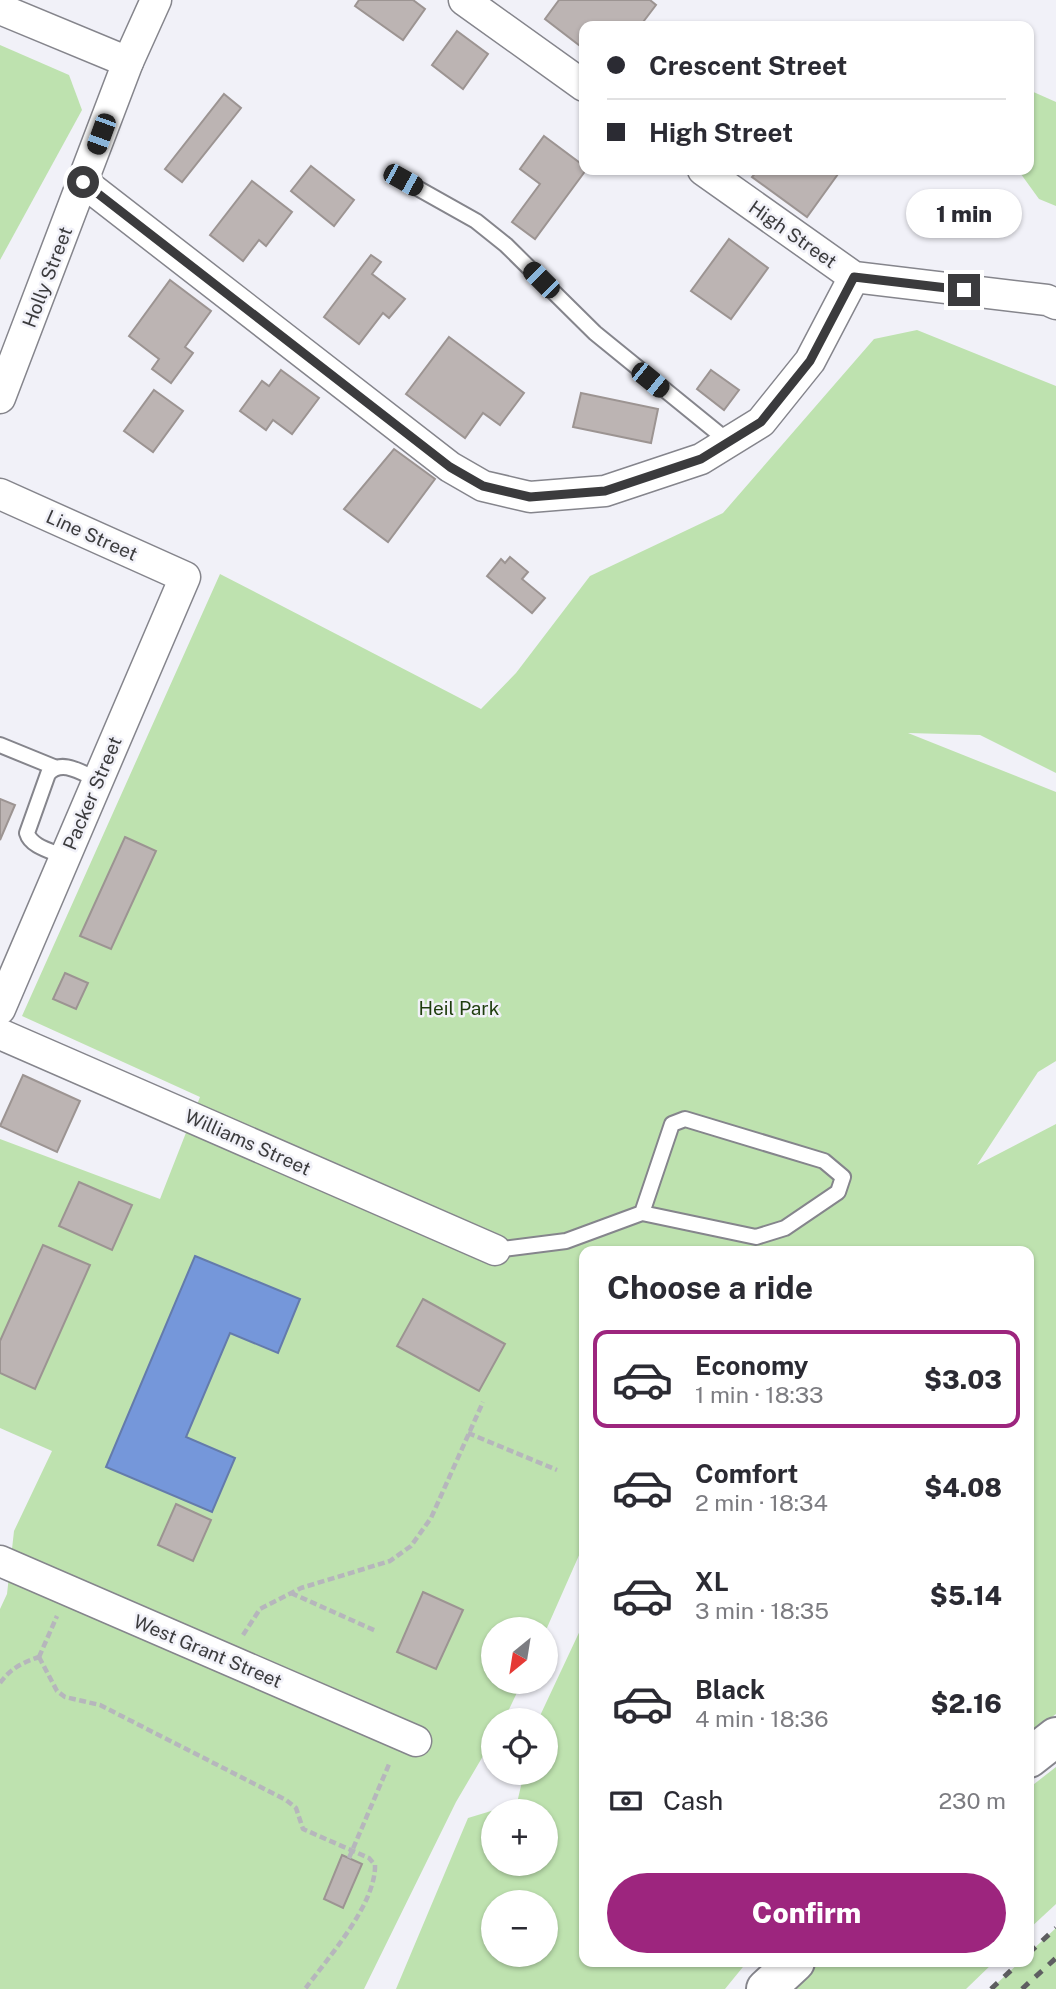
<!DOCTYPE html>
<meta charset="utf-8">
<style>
body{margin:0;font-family:"Public Sans",sans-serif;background:#f2f2f3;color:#2b2b33;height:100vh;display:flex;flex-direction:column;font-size:26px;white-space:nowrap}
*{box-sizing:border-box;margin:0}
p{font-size:23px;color:#7c7c81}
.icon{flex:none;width:38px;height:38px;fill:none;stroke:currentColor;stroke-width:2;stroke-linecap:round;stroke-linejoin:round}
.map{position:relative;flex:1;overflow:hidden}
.details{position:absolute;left:579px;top:1246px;width:455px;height:721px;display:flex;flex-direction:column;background:#fff;border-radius:14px;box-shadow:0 2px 5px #0004}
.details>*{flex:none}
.top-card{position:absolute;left:579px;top:21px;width:455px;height:154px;border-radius:14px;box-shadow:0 2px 5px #0004;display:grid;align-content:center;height:154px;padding:0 28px;background:#fff}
.needle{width:46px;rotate:210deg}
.controls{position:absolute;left:481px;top:1617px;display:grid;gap:14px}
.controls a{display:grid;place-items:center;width:77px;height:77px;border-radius:50%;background:#fff;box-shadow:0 2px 5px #0004;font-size:35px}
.end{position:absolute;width:32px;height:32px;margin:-16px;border:9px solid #3b3b3d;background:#fff;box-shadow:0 0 0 4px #fff}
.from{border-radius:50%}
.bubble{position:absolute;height:49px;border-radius:24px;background:#fff;box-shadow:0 2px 5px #0004;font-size:23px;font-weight:800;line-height:49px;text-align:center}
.car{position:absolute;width:21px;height:42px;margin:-21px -10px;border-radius:9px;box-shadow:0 0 5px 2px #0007;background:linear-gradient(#222 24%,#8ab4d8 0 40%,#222 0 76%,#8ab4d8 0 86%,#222 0)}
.top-card b{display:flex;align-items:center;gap:24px;height:66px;font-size:26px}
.top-card b+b{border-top:2px solid #e1e1e2}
.top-card i{width:18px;height:18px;background:#2b2b33}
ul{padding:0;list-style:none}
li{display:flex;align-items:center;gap:21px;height:98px;margin:0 14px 10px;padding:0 14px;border:4px solid transparent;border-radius:14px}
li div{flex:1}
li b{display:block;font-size:26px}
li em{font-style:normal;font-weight:800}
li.active{border-color:#9d257e}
li>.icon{width:63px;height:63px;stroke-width:1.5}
h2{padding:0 28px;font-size:32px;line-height:84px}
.pay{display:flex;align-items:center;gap:18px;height:77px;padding:0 28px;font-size:26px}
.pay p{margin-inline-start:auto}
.action{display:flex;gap:14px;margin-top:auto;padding:14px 28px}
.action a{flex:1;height:80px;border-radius:42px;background:#9d257e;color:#fff;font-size:28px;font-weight:800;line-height:80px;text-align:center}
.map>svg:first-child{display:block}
.green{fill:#bee2af;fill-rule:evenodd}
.water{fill:#7597da;stroke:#647bab;stroke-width:2}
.building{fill:#bcb4b3;stroke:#9c9492;stroke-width:2}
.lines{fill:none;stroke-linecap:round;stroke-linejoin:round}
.lane-casing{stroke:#85858c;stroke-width:18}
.street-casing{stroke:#85858c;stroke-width:33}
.secondary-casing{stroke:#85858c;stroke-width:42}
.path{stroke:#b6b6bc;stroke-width:4.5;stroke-dasharray:7 3.5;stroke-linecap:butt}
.lane{stroke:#fff;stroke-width:14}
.street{stroke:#fff;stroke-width:30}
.secondary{stroke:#fff;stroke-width:38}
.rail{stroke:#5e5e61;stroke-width:5;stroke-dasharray:9 9;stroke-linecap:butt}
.route{stroke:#3b3b3d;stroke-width:9}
.labels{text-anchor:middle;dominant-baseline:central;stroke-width:5;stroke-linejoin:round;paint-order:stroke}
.street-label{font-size:19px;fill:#3b3b3d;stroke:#f1f1f8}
.park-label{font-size:19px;fill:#1e3d0d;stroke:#f1f1f8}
</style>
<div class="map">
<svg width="1056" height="1989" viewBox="0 0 1056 1989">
<rect width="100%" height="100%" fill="#f1f1f8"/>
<!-- green -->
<g class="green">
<path d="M0,45L69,75L82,110L0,260Z"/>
<path d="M1029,90L1056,102V206L1039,199L1018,170H1029Z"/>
<path d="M917,330L1056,386V773L980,735L908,733L1056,792V1061L1038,1072L977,1165L1056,1124V1714L1029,1734V1251H584V1544L546,1630L494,1629V1682H522L504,1720H494L493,1739L456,1802L364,1989H0V1609L7,1594L14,1531L52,1451L0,1428V1139L160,1199L200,1097L22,1016L220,574L481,709L516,673L590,576L723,513L874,339Z"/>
<path d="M584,1622V1962H747L725,1989H396L468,1818L517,1803L524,1773H546V1720H538ZM494,1811H546V1864H494ZM494,1902H546V1955H494Z"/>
<path d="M1056,1767V1904L1029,1929V1788Z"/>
<path d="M1056,1928V1989H991L1020,1962H1029V1953Z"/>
<path d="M815,1962H994L966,1989H789Z"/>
</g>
<!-- water -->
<path class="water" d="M195,1256L300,1299L278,1353L230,1333L186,1437L235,1458L212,1512L106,1467Z"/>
<!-- building -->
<g class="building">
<path d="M359,0H413L425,9L403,40L355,6Z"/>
<path d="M559,0H650L656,5L640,26H584V49L545,19Z"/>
<path d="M457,31L488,54L463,89L432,65Z"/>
<path d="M224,94L241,108L182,182L165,169Z"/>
<path d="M544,136L584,166L586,170L535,239L512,222L540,184L520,169Z"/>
<path d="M311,166L354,200L334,226L291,191Z"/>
<path d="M758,170H832L838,174L807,217L752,177Z"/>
<path d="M252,181L292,212L266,246L259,240L243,261L210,235Z"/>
<path d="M729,239L768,268L731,319L691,291Z"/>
<path d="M371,255L381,262L372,274L405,299L389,318L383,313L359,344L324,317Z"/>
<path d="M170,280L211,311L185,347L193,353L171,383L152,369L159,359L129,336Z"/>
<path d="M449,337L524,393L500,425L483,413L465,438L406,394Z"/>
<path d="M281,370L319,398L292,434L273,420L266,430L240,411L262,381L269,386Z"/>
<path d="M711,370L739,390L724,410L697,389Z"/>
<path d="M154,390L183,411L153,452L124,431Z"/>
<path d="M581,393L658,409L651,443L573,427Z"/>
<path d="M394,449L435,479L388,542L344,509Z"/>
<path d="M510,557L528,572L522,579L545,598L532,613L487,576L501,559L505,563Z"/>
<path d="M0,799L15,805L0,840Z"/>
<path d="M125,837L156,851L111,949L80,936Z"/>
<path d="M65,973L88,983L76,1009L53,999Z"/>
<path d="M23,1075L80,1101L57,1152L0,1126Z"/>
<path d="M79,1182L132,1205L112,1250L59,1226Z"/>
<path d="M43,1245L90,1265L35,1389L0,1373V1341Z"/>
<path d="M423,1299L505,1344L479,1391L397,1346Z"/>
<path d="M176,1504L211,1520L193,1561L158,1545Z"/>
<path d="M423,1592L463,1610L436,1669L397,1652Z"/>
<path d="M342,1855L362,1864L343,1908L324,1899Z"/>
</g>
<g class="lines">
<!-- lane casing -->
<g class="lane-casing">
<g id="lane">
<path d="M403,180L476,221L506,245L595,333L729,442"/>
<path d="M0,745L54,767"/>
<path d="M65,857C52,851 31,847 27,833L48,774C61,758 82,773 98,780"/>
<path d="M495,1250L566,1241L642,1213L756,1237L785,1228L838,1192L843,1177L824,1161L685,1119L672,1124L642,1213"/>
</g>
</g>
<!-- street casing -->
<g class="street-casing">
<g id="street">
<path d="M464,0L584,86"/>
<path d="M0,9L128,62"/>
<path d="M703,170L854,277L1047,300L1056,304"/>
<path d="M83,182L450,467L483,486L530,497L605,491L701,459L761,422L810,361L854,277"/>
<path d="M0,398L128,62L156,0"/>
<path d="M0,494L185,577L0,1009"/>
<path d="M0,1034L495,1250"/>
<path d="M0,1561L416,1741"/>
</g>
</g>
<!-- secondary casing -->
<g class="secondary-casing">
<g id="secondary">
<path d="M1029,1758L1056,1737"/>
<path d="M766,1989L795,1962"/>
</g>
</g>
<!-- path -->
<g class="path">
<path d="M468,1433L557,1470"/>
<path d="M291,1593L376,1631"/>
<path d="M243,1635L260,1609L301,1588L390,1561L411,1546L431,1518L483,1402"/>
<path d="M39,1657L57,1691L65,1697L100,1705L286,1800L296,1808L303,1829L369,1858L375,1865C376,1904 328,1958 305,1989"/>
<path d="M39,1657L57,1616"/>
<path d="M0,1683C10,1669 23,1662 39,1657"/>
<path d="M349,1858L390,1762"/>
</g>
<!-- lane -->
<use href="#lane" class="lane"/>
<!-- street -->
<use href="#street" class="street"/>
<!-- secondary -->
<use href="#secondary" class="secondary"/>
<!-- rail -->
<g class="rail">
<path d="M1029,1953L1056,1928"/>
<path d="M991,1989L1020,1962"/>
<path d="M1022,1989L1056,1958"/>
</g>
</g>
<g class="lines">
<!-- route -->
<path class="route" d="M83,182L450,467L483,486L530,497L605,491L701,459L761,422L810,361L854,277L964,290"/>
</g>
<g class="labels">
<!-- street labels -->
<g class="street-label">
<text transform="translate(793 234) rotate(35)">High Street</text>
<text transform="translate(47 277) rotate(-69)">Holly Street</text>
<text transform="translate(92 535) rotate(24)">Line Street</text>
<text transform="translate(92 793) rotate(-67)">Packer Street</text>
<text transform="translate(248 1142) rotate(24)">Williams Street</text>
<text transform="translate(208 1651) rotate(23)">West Grant Street</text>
</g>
<!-- park labels -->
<g class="park-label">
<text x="459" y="1008">Heil Park</text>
</g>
</g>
</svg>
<div class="controls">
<a><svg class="needle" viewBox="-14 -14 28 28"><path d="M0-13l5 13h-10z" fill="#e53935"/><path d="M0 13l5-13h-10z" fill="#7c7c81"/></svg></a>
<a><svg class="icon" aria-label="locate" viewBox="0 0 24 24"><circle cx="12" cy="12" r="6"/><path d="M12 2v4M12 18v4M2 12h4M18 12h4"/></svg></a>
<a>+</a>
<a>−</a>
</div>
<i class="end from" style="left:83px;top:182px"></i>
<i class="end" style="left:964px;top:290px"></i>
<div class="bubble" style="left:906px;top:189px;width:116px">1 min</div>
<i class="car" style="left:101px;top:134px;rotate:200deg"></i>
<i class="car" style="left:403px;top:180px;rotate:119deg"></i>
<i class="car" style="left:541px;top:280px;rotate:315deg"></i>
<i class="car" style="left:650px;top:380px;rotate:129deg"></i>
<div class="top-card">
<b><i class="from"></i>Crescent Street</b>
<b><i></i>High Street</b>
</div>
<section class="details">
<h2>Choose a ride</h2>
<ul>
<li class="active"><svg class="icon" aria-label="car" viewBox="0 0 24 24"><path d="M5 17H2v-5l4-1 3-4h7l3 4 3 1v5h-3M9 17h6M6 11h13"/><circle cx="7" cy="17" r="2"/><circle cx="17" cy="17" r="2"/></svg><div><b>Economy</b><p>1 min · 18:33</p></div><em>$3.03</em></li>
<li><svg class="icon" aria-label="car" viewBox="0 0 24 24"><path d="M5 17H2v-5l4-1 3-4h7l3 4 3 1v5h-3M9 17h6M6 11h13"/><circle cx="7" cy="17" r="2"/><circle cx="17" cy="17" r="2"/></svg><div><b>Comfort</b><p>2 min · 18:34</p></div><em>$4.08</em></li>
<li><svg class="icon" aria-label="car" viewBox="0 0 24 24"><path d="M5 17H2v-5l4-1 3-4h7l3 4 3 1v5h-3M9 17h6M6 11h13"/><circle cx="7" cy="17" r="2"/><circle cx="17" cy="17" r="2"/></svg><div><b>XL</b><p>3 min · 18:35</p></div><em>$5.14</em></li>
<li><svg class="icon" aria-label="car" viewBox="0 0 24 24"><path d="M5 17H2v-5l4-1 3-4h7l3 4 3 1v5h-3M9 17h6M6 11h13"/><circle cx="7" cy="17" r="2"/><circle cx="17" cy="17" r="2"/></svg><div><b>Black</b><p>4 min · 18:36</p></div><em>$2.16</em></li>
</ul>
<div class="pay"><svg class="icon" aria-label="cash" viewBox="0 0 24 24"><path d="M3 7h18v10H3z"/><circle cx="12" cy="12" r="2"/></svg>Cash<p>230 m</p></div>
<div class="action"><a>Confirm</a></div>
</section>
</div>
